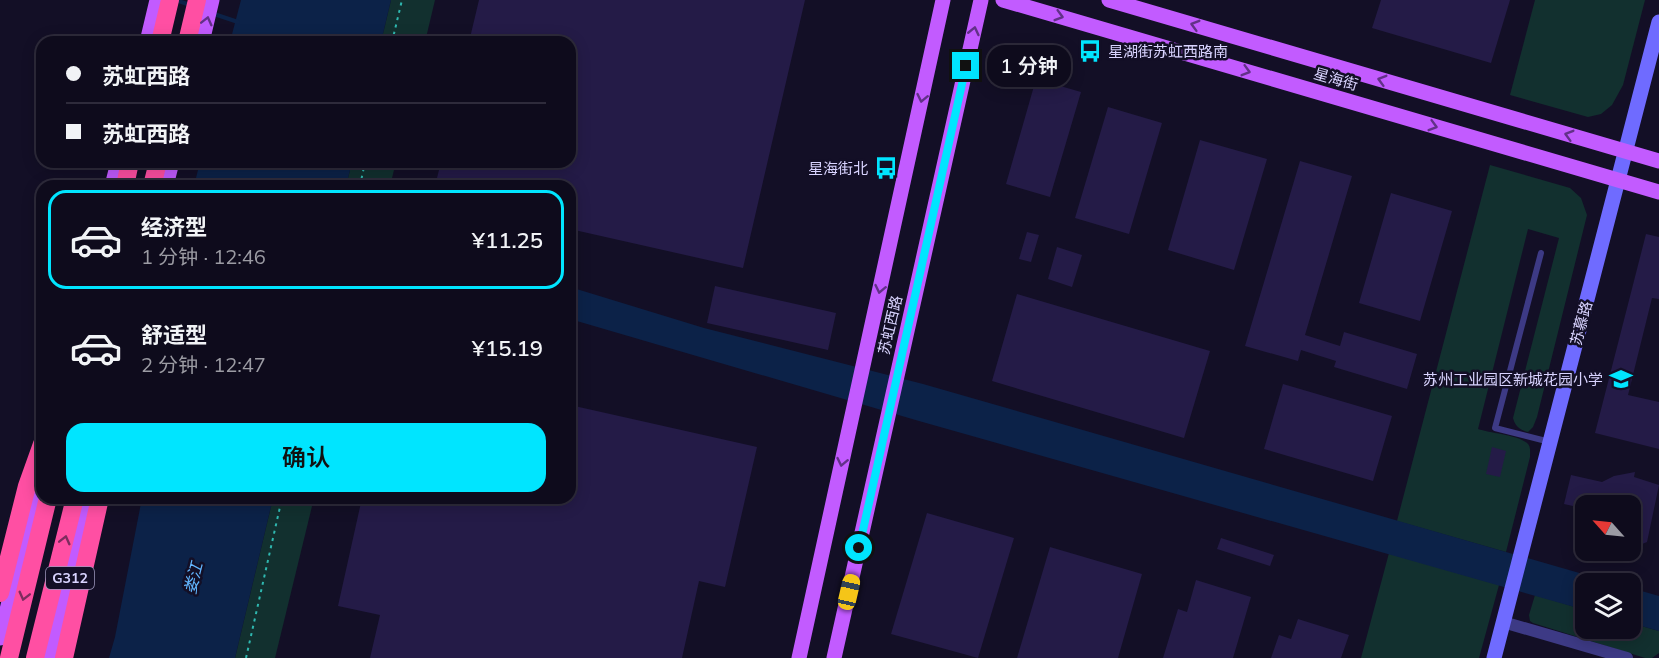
<!DOCTYPE html>
<html lang="zh">
<meta charset="utf-8">
<style>
body{margin:0;font-family:Mulish,"Noto Sans SC",sans-serif;background:#171425;color:#f1f3f6;height:100vh;display:flex;flex-direction:column;font-size:22px;white-space:nowrap}
*{box-sizing:border-box;margin:0}
p{font-size:20px;color:#9b9ba3}
.icon{flex:none;width:33px;height:33px;fill:none;stroke:currentColor;stroke-width:2;stroke-linecap:round;stroke-linejoin:round}
.map{position:relative;flex:1;overflow:hidden}
.details{position:absolute;left:36px;top:180px;width:540px;height:324px;display:flex;flex-direction:column;background:#0e0b1c;border-radius:18px;box-shadow:0 3px 15px #0003,0 0 0 2px #2e2b3b}
.details>*{flex:none}
.top-card{position:absolute;left:36px;top:36px;width:540px;height:132px;border-radius:18px;box-shadow:0 3px 15px #0003,0 0 0 2px #2e2b3b;display:grid;align-content:center;height:132px;padding:0 30px;background:#0e0b1c}
.needle{width:39px;rotate:297deg}
.tools{position:absolute;left:1575px;top:495px;display:grid;gap:12px}
.tools a{display:grid;place-items:center;width:66px;height:66px;border-radius:12px;background:#0e0b1c;box-shadow:0 3px 15px #0003,0 0 0 2px #2e2b3b;font-size:30px}
.end{position:absolute;width:27px;height:27px;margin:-14px;border:8px solid #00e5ff;background:#111;box-shadow:0 0 0 3px #111}
.from{border-radius:50%}
.bubble{position:absolute;height:42px;border-radius:18px;background:#0e0b1c;box-shadow:0 3px 15px #0003,0 0 0 2px #2e2b3b;font-size:20px;font-weight:600;line-height:42px;text-align:center}
.car{position:absolute;width:18px;height:36px;margin:-18px -9px;border-radius:8px;box-shadow:0 0 4px 2px #0007;background:linear-gradient(#f5c518 24%,#345 0 40%,#f5c518 0 76%,#345 0 86%,#f5c518 0)}
.top-card b{display:flex;align-items:center;gap:21px;height:57px;font-size:22px}
.top-card b+b{border-top:2px solid #2e2b3b}
.top-card i{width:15px;height:15px;background:#f1f3f6}
ul{padding:10px 0 0;list-style:none}
li{display:flex;align-items:center;gap:18px;height:99px;margin:0 12px 9px;padding:0 18px;border:3px solid transparent;border-radius:18px}
li div{flex:1}
li b{display:block;font-size:22px}
li em{font-style:normal;font-weight:600}
li.on{border-color:#00e5ff}
li>.icon{width:54px;height:54px;stroke-width:1.5}
.button{display:flex;gap:12px;margin-top:auto;padding:12px 30px}
.button a{flex:1;height:69px;border-radius:18px;background:#00e5ff;color:#111;font-size:24px;font-weight:600;line-height:69px;text-align:center}
.map>svg:first-child{display:block}
.green{fill:#12302f}
.water{fill:#0c2248}
.lines{fill:none;stroke-linecap:round;stroke-linejoin:round}
.stream{stroke:#0c2248;stroke-width:4}
.building{fill:#241b47}
.path{stroke:#2fb8b0;stroke-width:2;stroke-dasharray:3 4.5;stroke-linecap:butt}
.lane{stroke:#3d3a85;stroke-width:6}
.street{stroke:#3d3a85;stroke-width:12}
.secondary{stroke:#6f6bff;stroke-width:15}
.primary{stroke:#c25bff;stroke-width:15}
.highway{stroke:#ff4fa3;stroke-width:18}
.oneway{stroke:#623188}
.oneway2{stroke:#7d2c5e}
.route{stroke:#00e5ff;stroke-width:8}
.labels{text-anchor:middle;dominant-baseline:central;stroke-width:5;stroke-linejoin:round;paint-order:stroke}
.shield{fill:#130f26;stroke:#9e99be;stroke-width:1.5}
.shield-label{font-size:14px;font-weight:bold;fill:#d9d4ff}
.poi-label{font-size:15px;fill:#d9d4ff;stroke:#130f26;text-anchor:end}
.street-label{font-size:15px;fill:#d9d4ff;stroke:#130f26}
.water-label{font-size:16px;font-style:italic;fill:#62b6ff;stroke:#130f26}
</style>
<div class="map">
<svg width="1659" height="658" viewBox="0 0 1659 658">
<rect width="100%" height="100%" fill="#130f26"/>
<!-- green -->
<g class="green">
<path d="M391,0H435L425,42H381Z"/>
<path d="M1535,0H1645L1623,85L1612,105L1601,114L1588,117L1510,95Z"/>
<path d="M352,162H396L390,186H346Z"/>
<path d="M1490,165L1570,188L1581,198L1587,215L1537,417L1533,427L1528,432C1520,430 1515,426 1513,418L1559,238L1528,229L1478,429C1489,433 1518,435 1527,443C1531,446 1530,452 1530,457L1506,552L1397,521Z"/>
<path d="M273,498H314L275,658H235Z"/>
<path d="M1389,553L1499,585L1479,658H1361Z"/>
<path d="M1535,595L1585,610L1586,628H1630L1631,623L1659,631V653L1652,658H1645L1533,623L1530,621L1529,615Z"/>
</g>
<!-- water -->
<g class="water">
<path d="M241,0H391L381,42H230Z"/>
<path d="M200,162H352L346,186H194Z"/>
<path d="M570,287L704,328L923,384L1614,583L1586,584L1585,610L919,421L570,319Z"/>
<path d="M142,498H273L235,658H109L115,637Z"/>
<path d="M1631,588L1659,596V631L1631,623Z"/>
</g>
<g class="lines">
<!-- stream -->
<g class="stream">
<path d="M176,0L190,5"/>
<path d="M214,14L238,22"/>
</g>
</g>
<!-- building -->
<g class="building">
<path d="M479,0H805L743,268L570,229V186H435L441,162H570V42H469Z"/>
<path d="M1381,0H1510L1491,63L1372,28Z"/>
<path d="M1036,79L1081,92L1050,197L1006,184Z"/>
<path d="M1108,107L1162,123L1129,234L1075,218Z"/>
<path d="M1200,140L1267,159L1234,270L1168,250Z"/>
<path d="M1300,161L1352,176L1305,335L1340,346L1344,332L1417,354L1407,389L1334,367L1336,361L1301,350L1298,361L1245,346Z"/>
<path d="M1391,193L1452,211L1420,321L1359,303Z"/>
<path d="M1027,232L1039,235L1031,262L1019,259Z"/>
<path d="M1646,234L1659,237V299L1652,298L1628,395L1659,402V449L1595,433Z"/>
<path d="M1057,247L1082,255L1072,287L1048,279Z"/>
<path d="M715,286L836,313L828,350L707,323Z"/>
<path d="M1017,294L1210,351L1184,438L992,381Z"/>
<path d="M1283,384L1392,416L1373,481L1264,449Z"/>
<path d="M570,405L757,447L725,587L699,581L682,658H370L380,615L338,606L362,498H570Z"/>
<path d="M1492,447L1506,451L1500,477L1486,474Z"/>
<path d="M1635,472L1634,477L1659,485L1647,542L1630,549V506H1583L1582,508L1564,504L1571,475L1602,482L1614,476Z"/>
<path d="M927,513L1014,538L978,658L891,634Z"/>
<path d="M1221,538L1274,555L1270,566L1217,549Z"/>
<path d="M1050,547L1142,574L1118,658H1017Z"/>
<path d="M1196,580L1251,597L1233,658H1163L1178,609L1187,612Z"/>
<path d="M1298,619L1349,635L1341,658H1271L1279,635L1291,639Z"/>
</g>
<g class="lines">
<!-- path -->
<g class="path">
<path d="M392,42L402,0"/>
<path d="M360,186L365,162"/>
<path d="M246,658L282,498"/>
</g>
<!-- lane -->
<path class="lane" d="M1541,253L1495,428L1550,442"/>
<!-- street -->
<path class="street" d="M1503,622L1627,658"/>
<!-- secondary -->
<path class="secondary" d="M1494,658L1659,22"/>
<!-- primary -->
<g class="primary">
<path d="M1003,0L1659,192"/>
<path d="M1109,0L1659,161"/>
<path d="M147,42L157,0"/>
<path d="M202,42L212,0"/>
<path d="M112,186L118,162"/>
<path d="M166,186L172,162"/>
<path d="M0,638L42,468"/>
<path d="M50,658L90,498"/>
<path d="M799,658L943,0"/>
<path d="M834,658L981,0"/>
</g>
<!-- highway -->
<g class="highway">
<path d="M160,42L170,0"/>
<path d="M187,42L197,0"/>
<path d="M125,186L130,162"/>
<path d="M152,186L158,162"/>
<path d="M0,593L27,486L42,444"/>
<path d="M9,658L48,498"/>
<path d="M35,658L75,498"/>
<path d="M64,658L100,498"/>
</g>
</g>
<!-- one-way arrows -->
<defs><path id="oneway-chevron" d="M-2-3.5L2.5 0L-2 3.5" fill="none" stroke-width="1.6" stroke-linecap="round" stroke-linejoin="round" transform="scale(1.5)"/></defs>
<g class="oneway">
<use href="#oneway-chevron" transform="translate(1059 16) rotate(16)"/>
<use href="#oneway-chevron" transform="translate(207 21) rotate(-76)"/>
<use href="#oneway-chevron" transform="translate(1195 25) rotate(-164)"/>
<use href="#oneway-chevron" transform="translate(974 31) rotate(-77)"/>
<use href="#oneway-chevron" transform="translate(1246 71) rotate(16)"/>
<use href="#oneway-chevron" transform="translate(1382 80) rotate(-164)"/>
<use href="#oneway-chevron" transform="translate(922 98) rotate(102)"/>
<use href="#oneway-chevron" transform="translate(1433 126) rotate(16)"/>
<use href="#oneway-chevron" transform="translate(1569 135) rotate(-164)"/>
<use href="#oneway-chevron" transform="translate(880 289) rotate(102)"/>
<use href="#oneway-chevron" transform="translate(842 462) rotate(102)"/>
</g>
<g class="oneway2">
<use href="#oneway-chevron" transform="translate(65 540) rotate(-76)"/>
<use href="#oneway-chevron" transform="translate(24 596) rotate(104)"/>
</g>
<g class="lines">
<!-- route -->
<path class="route" d="M859,548L966,66"/>
</g>
<!-- icons -->
<defs>
<g id="bus-bare" transform="scale(1.8)"><path d="M-5-6H5V4H4V6H2V4H-2V6H-4V4H-5ZM-3.5-4V0h7V-4ZM-3.5 1.2v1.5H-2V1.2ZM2 1.2v1.5H3.5V1.2Z" fill="#00e5ff" stroke="#130f26" stroke-width="2.5" paint-order="stroke"/></g>
<g id="school-bare" transform="scale(1.8)"><path d="M0-5L7-2L0 1L-7-2ZM-4 1L0 2.5L4 1V4Q0 6-4 4Z" fill="#00e5ff" stroke="#130f26" stroke-width="2.5" paint-order="stroke"/></g>
</defs>
<g fill-rule="evenodd">
<use href="#bus-bare" x="1090" y="51"/>
<use href="#bus-bare" x="886" y="168"/>
<use href="#school-bare" x="1621" y="379"/>
</g>
<g class="labels">
<!-- shield labels -->
<rect class="shield" x="46" y="567" width="48" height="22" rx="4.5"/>
<g class="shield-label">
<text x="70" y="578">G312</text>
</g>
<!-- poi labels -->
<g class="poi-label">
<text x="1108" y="51" text-anchor="start">星湖街苏虹西路南</text>
<text x="868" y="168">星海街北</text>
<text x="1603" y="379">苏州工业园区新城花园小学</text>
</g>
<!-- street labels -->
<g class="street-label">
<text transform="translate(1336 79) rotate(16)">星海街</text>
<text transform="translate(1581 323) rotate(-75)">苏慕路</text>
<text transform="translate(890 325) rotate(-77)">苏虹西路</text>
</g>
<!-- water labels -->
<g class="water-label">
<text transform="translate(193 578) rotate(-76)">娄江</text>
</g>
</g>
</svg>
<div class="tools">
<a><svg class="needle" viewBox="-14 -14 28 28"><path d="M0-13l5 13h-10z" fill="#e53935"/><path d="M0 13l5-13h-10z" fill="#9b9ba3"/></svg></a>
<a><svg class="icon" aria-label="layers" viewBox="0 0 24 24"><path d="M12 4l9 5-9 5-9-5zM3 14l9 5 9-5"/></svg></a>
</div>
<i class="end from" style="left:859px;top:548px"></i>
<i class="end" style="left:966px;top:66px"></i>
<div class="bubble" style="left:987px;top:45px;width:84px">1 分钟</div>
<i class="car" style="left:849px;top:592px;rotate:13deg"></i>
<div class="top-card">
<b><i class="from"></i>苏虹西路</b>
<b><i></i>苏虹西路</b>
</div>
<section class="details">
<ul>
<li class="on"><svg class="icon" aria-label="car" viewBox="0 0 24 24"><path d="M5 17H2v-5l4-1 3-4h7l3 4 3 1v5h-3M9 17h6M6 11h13"/><circle cx="7" cy="17" r="2"/><circle cx="17" cy="17" r="2"/></svg><div><b>经济型</b><p>1 分钟 · 12:46</p></div><em>¥11.25</em></li>
<li><svg class="icon" aria-label="car" viewBox="0 0 24 24"><path d="M5 17H2v-5l4-1 3-4h7l3 4 3 1v5h-3M9 17h6M6 11h13"/><circle cx="7" cy="17" r="2"/><circle cx="17" cy="17" r="2"/></svg><div><b>舒适型</b><p>2 分钟 · 12:47</p></div><em>¥15.19</em></li>
</ul>
<div class="button"><a>确认</a></div>
</section>
</div>
